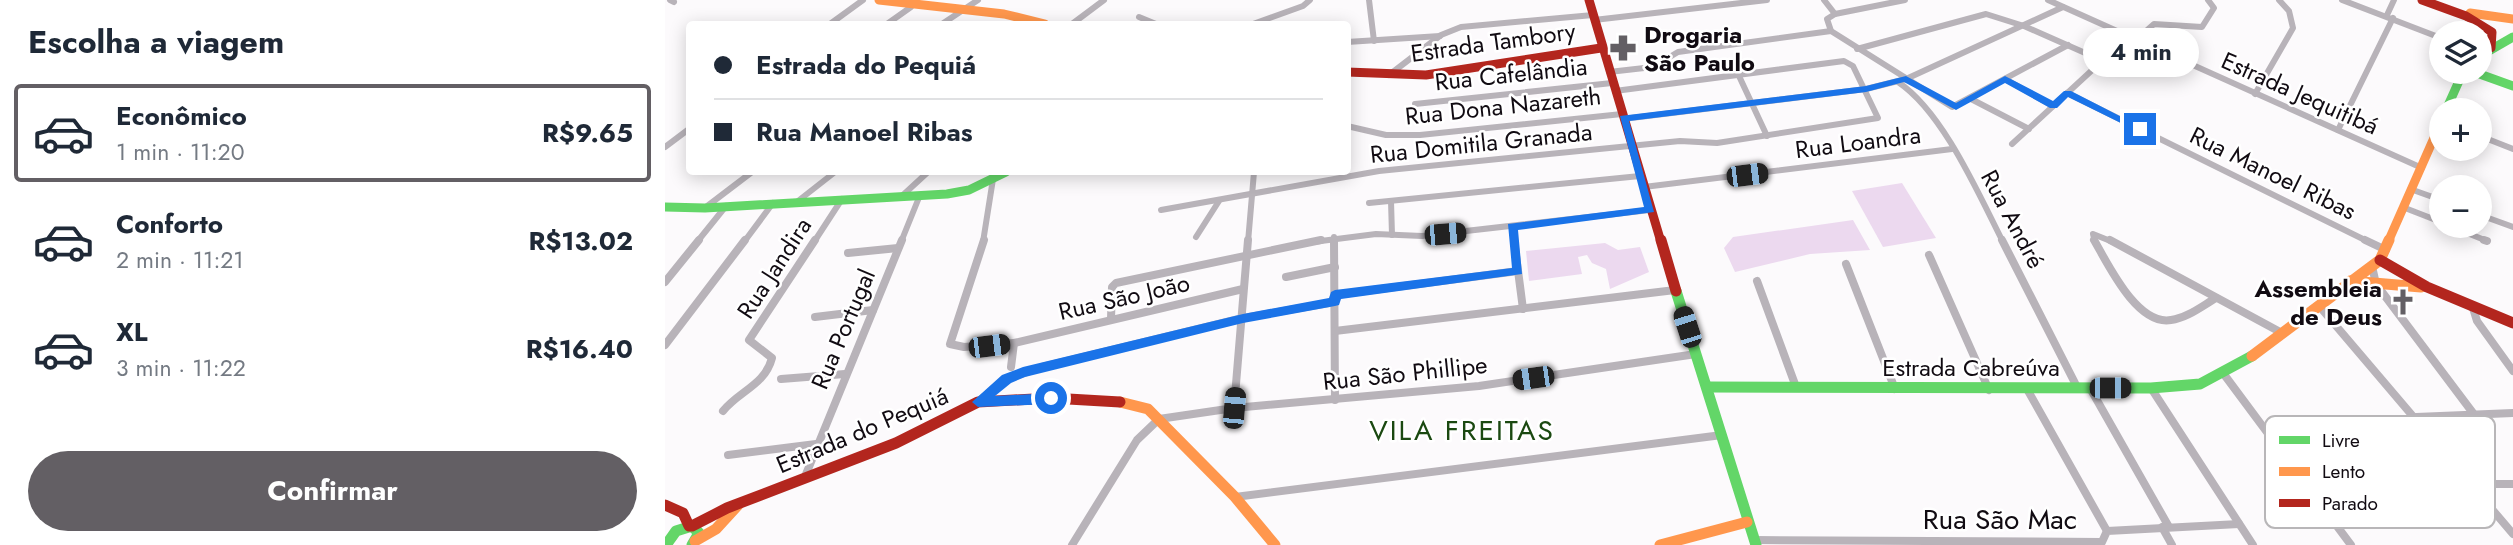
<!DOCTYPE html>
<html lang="pt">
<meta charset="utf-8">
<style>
body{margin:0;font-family:Jost,sans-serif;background:#f2f2f3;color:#1f2937;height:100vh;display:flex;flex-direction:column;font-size:26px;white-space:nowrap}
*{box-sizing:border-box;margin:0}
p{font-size:23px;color:#747a83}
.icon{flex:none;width:38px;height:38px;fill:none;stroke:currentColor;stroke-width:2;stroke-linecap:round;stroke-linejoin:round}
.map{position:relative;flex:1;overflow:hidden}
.panel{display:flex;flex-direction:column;background:#fff;width:665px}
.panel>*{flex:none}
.banner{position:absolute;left:21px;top:21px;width:665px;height:154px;border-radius:7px;box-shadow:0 4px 18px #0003;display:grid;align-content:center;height:154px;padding:0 28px;background:#fff}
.controls{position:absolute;left:1764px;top:21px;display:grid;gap:14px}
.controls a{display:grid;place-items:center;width:63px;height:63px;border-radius:50%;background:#fff;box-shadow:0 4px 18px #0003;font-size:35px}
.end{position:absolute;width:32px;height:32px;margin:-16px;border:9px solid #1a73e8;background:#fff;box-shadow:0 0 0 4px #fff}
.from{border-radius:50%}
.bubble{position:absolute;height:49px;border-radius:24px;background:#fff;box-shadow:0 4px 18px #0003;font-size:23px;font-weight:700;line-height:49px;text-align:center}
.car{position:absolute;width:21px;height:42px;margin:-21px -10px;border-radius:9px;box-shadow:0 0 5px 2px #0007;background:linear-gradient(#222 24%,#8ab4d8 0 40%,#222 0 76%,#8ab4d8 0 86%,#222 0)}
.banner b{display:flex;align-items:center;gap:24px;height:66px;font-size:26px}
.banner b+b{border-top:2px solid #e0e1e3}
.banner i{width:18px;height:18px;background:#1f2937}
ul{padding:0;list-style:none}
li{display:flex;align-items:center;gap:21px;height:98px;margin:0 14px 10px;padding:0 14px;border:4px solid transparent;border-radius:7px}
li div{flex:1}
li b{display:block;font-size:26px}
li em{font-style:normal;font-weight:700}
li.selected{border-color:#635f64}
li>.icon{width:63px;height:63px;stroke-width:1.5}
h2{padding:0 28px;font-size:32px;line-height:84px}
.action{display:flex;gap:14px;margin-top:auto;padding:14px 28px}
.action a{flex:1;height:80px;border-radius:42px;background:#635f64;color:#fff;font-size:28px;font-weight:700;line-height:80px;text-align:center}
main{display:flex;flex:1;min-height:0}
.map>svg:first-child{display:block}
.green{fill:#ecd9ef}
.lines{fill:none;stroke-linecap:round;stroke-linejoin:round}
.street-far1{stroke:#b8b3b9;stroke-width:6}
.street{stroke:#b8b3b9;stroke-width:8}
.fast-far1{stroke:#63d668;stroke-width:9}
.fast{stroke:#63d668;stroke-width:11}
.slow-far1{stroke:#ff974d;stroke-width:9}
.slow{stroke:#ff974d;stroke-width:11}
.jam-far1{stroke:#b3261e;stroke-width:9}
.jam{stroke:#b3261e;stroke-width:11}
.route{fill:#1a73e8}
.labels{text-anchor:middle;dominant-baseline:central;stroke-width:5;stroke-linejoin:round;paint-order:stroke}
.poi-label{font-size:24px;font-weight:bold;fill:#110b12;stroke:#fff;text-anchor:start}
.street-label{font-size:24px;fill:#110b12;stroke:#fff}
.quarter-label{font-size:28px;letter-spacing:2px;fill:#1b4911;stroke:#fff}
.near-street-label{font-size:28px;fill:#110b12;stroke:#fff}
.key{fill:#fff;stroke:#b8b6b8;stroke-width:2}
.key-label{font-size:19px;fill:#110b12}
</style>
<main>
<section class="panel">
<h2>Escolha a viagem</h2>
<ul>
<li class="selected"><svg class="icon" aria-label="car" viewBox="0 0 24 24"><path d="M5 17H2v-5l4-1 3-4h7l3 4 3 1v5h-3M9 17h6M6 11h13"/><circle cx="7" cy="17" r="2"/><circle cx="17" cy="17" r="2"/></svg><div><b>Econômico</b><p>1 min · 11:20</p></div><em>R$9.65</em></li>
<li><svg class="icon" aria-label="car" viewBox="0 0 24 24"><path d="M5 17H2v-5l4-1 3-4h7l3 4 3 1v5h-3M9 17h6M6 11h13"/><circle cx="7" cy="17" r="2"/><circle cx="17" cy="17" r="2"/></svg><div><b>Conforto</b><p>2 min · 11:21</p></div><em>R$13.02</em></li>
<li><svg class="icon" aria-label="car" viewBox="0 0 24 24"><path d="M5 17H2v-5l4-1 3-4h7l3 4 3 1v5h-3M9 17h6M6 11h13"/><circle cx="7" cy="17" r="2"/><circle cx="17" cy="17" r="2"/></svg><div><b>XL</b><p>3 min · 11:22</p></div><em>R$16.40</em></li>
</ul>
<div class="action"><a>Confirmar</a></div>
</section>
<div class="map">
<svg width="1848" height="545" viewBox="0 0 1848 545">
<rect width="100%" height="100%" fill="#fcfafc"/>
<!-- green -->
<g class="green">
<path d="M1237,183L1271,238L1218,247L1187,191Z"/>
<path d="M1188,220L1205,250L1145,254L1070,272L1059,248L1068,237Z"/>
<path d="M940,243L953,250L975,247L984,272L945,289L941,269L927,263L922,255L913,257L917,274L864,281L861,251Z"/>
</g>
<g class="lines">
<!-- street-far1 -->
<g class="street-far1">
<path d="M5,0L9,2"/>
<path d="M704,0L709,41"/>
<path d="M1159,0L1170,14L1162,19L1166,31L1287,107L1403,45"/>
<path d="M1383,0L1757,168"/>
<path d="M1677,0L1776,38"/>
<path d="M1170,14L1240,0"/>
<path d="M1722,15L1729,0"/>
<path d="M474,17L491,24"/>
<path d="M929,20L1102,0"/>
<path d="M165,24L198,0"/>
<path d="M222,24L246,7"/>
<path d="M277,24L313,0"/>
<path d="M407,24L439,0"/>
<path d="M588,24L638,6L645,0"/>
<path d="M1471,40L1489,24L1537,27L1549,8L1543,0"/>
<path d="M682,42L775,36"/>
<path d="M1192,49L1321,14L1359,26L1436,60"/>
<path d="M944,72L988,67L1013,52L1166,31"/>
<path d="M724,75L776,35L796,27L928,15"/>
<path d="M1074,76L1102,136"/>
<path d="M1340,79L1388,106"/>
<path d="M1233,82C1278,112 1313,193 1338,242"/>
<path d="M1402,93L1704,242"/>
<path d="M1590,94L1628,28L1624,11L1614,0"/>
<path d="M1306,99L1364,129"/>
<path d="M750,104L947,83"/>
<path d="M958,119L1201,89L1241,79L1398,7"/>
<path d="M682,126L721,135H755L957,114"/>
<path d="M1673,130L1728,18"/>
<path d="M1815,136L1848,149"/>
<path d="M1347,144L1463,37"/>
<path d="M0,147L24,129"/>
<path d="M979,187L1287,149"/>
<path d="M1748,190L1776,200"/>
<path d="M238,195L263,172"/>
<path d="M133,201L170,172"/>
<path d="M726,201L727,235"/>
<path d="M704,203L975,176"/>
<path d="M41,207L87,172"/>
<path d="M1740,208L1776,222"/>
<path d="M496,210L714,171L1015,141L1052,143L1213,118L1188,66L1179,61L950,91"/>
<path d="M1815,215L1848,227"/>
<path d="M1785,226L1822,241"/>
<path d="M847,227L849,242"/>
<path d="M531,237L554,201"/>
<path d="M669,237V242"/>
<path d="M32,242L61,206"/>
<path d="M79,242L108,203"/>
<path d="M149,242L177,199"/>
<path d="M236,242L255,195"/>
<path d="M318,242L328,179"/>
<path d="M583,242L589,172"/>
<path d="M648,242L711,234L757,236L985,210"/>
<path d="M1430,242L1428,234L1448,242"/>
</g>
<!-- street -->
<g class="street">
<path d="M319,240L285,344L299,347L349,343L578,289"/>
<path d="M669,240L670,400"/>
<path d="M849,240L858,309"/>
<path d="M1337,240L1412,387"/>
<path d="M1429,240C1443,264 1472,326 1506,320C1522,318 1537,306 1551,298"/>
<path d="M1445,240L1617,333"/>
<path d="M1700,240L1721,250"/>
<path d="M1819,240L1822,241"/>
<path d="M183,253L233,248"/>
<path d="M1264,255L1324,390"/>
<path d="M1181,264L1230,389"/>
<path d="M1707,266L1711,284L1808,413"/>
<path d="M621,277L670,267"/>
<path d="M1092,281L1131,387"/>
<path d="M0,282L34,240"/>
<path d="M670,295L853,271"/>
<path d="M1655,307L1848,534"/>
<path d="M1808,308L1812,321L1848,371"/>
<path d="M150,317L208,310"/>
<path d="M446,319L447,287L451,283L656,240"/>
<path d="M670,331L1010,290"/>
<path d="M0,345L80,240"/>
<path d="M346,367L349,343"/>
<path d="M1558,373L1686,545"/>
<path d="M116,379L180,374"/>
<path d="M1425,388L1504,527"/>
<path d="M1486,388L1588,545"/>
<path d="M1362,389L1442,531"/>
<path d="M314,401L341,379L377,367L578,318L670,302"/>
<path d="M569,408L583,240"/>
<path d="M58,411C74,391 100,385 107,358L84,340L150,240"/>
<path d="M1751,417L1848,413"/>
<path d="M63,455L151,444"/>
<path d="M139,479L237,240"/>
<path d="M1805,484H1848"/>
<path d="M570,497L1057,435"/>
<path d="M1497,527L1507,545"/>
<path d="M1090,540L1437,542L1442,531L1574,524"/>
<path d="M407,545L472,440L494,419L569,408L814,386L1031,354"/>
</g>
<!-- fast-far1 -->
<g class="fast-far1">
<path d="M1815,56L1848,37"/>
<path d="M1809,72L1848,86"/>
<path d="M1781,110L1798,72"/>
<path d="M0,207L40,208L282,194L304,190L341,172"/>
</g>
<!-- fast -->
<g class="fast">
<path d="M1011,291L1091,545"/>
<path d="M1042,387L1486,388L1535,384L1587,356"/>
<path d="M1,545L11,531L27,526L34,533L27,545"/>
</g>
<!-- slow-far1 -->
<g class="slow-far1">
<path d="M214,0L339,14L380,24"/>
<path d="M1805,13L1848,19"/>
<path d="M1723,242L1776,122"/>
</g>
<!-- slow -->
<g class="slow">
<path d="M1685,281L1756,287"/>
<path d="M1587,356L1715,260L1724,240"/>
<path d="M455,402L483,409L570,497L610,545"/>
<path d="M30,541L51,529L73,505"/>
<path d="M995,545L1082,522"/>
</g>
<!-- jam-far1 -->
<g class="jam-far1">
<path d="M924,0L996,242"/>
<path d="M1757,0L1801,16L1827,32L1826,48"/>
<path d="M682,72L761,75L936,48"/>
</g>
<!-- jam -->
<g class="jam">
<path d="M996,240L1011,291"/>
<path d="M1715,260L1762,287L1848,323"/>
<path d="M0,505L18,513L24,526"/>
<path d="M27,526L62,508L231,443L313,402L386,398L455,402"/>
</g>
</g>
<!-- route -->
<path class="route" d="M1241,76L1291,103L1340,76L1388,101L1399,91H1406L1480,129L1472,131L1403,97L1392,108H1385L1340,83L1291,110L1239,82L1201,92L964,121L989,212L853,230L857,274L676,299L674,305L670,306L578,323L360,377L346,383L330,396L386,393L392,398L386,404L313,407L307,402L337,375L358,367L578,314L664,298L666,292L670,290L847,268L843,224L979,207L955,116L1201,86Z"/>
<!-- icons -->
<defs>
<g id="pharmacy-bare" transform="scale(2.1)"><path d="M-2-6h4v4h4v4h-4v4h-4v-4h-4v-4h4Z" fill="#635f64" stroke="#fff" stroke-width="2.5" paint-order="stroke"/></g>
<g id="church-bare" transform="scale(2.1)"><path d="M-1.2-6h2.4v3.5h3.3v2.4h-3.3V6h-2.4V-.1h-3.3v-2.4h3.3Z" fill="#635f64" stroke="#fff" stroke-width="2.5" paint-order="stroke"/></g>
</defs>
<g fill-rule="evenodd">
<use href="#pharmacy-bare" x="958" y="48"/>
<use href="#church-bare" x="1738" y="302"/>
</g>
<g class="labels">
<!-- poi labels -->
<g class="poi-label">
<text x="979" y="34">Drogaria<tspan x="979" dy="28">São Paulo</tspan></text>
<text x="1717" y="288" text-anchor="end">Assembleia<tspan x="1717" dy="28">de Deus</tspan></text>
</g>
<!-- street labels -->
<g class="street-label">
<text transform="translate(828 42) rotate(-8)">Estrada Tambory</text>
<text transform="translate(846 74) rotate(-6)">Rua Cafelândia</text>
<text transform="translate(1635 93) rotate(24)">Estrada Jequitibá</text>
<text transform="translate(838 106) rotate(-6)">Rua Dona Nazareth</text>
<text transform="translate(1193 142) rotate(-7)">Rua Loandra</text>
<text transform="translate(816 143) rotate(-6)">Rua Domitila Granada</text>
<text transform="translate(1608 173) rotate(26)">Rua Manoel Ribas</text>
<text transform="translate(1348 219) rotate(62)">Rua André</text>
<text transform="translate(109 268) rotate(-57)">Rua Jandira</text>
<text transform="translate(459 297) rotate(-13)">Rua São João</text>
<text transform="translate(178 329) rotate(-67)">Rua Portugal</text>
<text x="1306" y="367">Estrada Cabreúva</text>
<text transform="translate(740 373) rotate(-6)">Rua São Phillipe</text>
<text transform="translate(197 430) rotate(-23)">Estrada do Pequiá</text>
</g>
<!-- quarter labels -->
<g class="quarter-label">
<text x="797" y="430">VILA FREITAS</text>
</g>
<!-- near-street labels -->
<g class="near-street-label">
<text x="1335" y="519">Rua São Mac</text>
</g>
</g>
<!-- legend -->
<rect x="1600" y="416" width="230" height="112" rx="10" class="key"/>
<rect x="1614" y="436" width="31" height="8" fill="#63d668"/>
<rect x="1614" y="467" width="31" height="9" fill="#ff974d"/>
<rect x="1614" y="499" width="31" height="8" fill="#b3261e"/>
<g class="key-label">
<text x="1657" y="447">Livre</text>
<text x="1657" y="478">Lento</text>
<text x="1657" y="510">Parado</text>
</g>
</svg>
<div class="controls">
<a><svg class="icon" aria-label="layers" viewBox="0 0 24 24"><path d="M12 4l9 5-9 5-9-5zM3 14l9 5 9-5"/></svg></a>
<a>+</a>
<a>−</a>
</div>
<i class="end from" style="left:386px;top:398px"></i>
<i class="end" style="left:1475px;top:129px"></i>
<div class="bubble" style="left:1418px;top:28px;width:116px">4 min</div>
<i class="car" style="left:1082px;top:175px;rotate:83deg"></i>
<i class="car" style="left:780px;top:234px;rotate:85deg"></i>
<i class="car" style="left:1022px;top:327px;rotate:342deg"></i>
<i class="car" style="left:324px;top:346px;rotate:83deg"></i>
<i class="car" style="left:868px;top:378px;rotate:262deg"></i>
<i class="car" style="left:1445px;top:388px;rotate:90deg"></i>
<i class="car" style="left:569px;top:408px;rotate:5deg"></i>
<div class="banner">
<b><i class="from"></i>Estrada do Pequiá</b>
<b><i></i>Rua Manoel Ribas</b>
</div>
</div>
</main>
